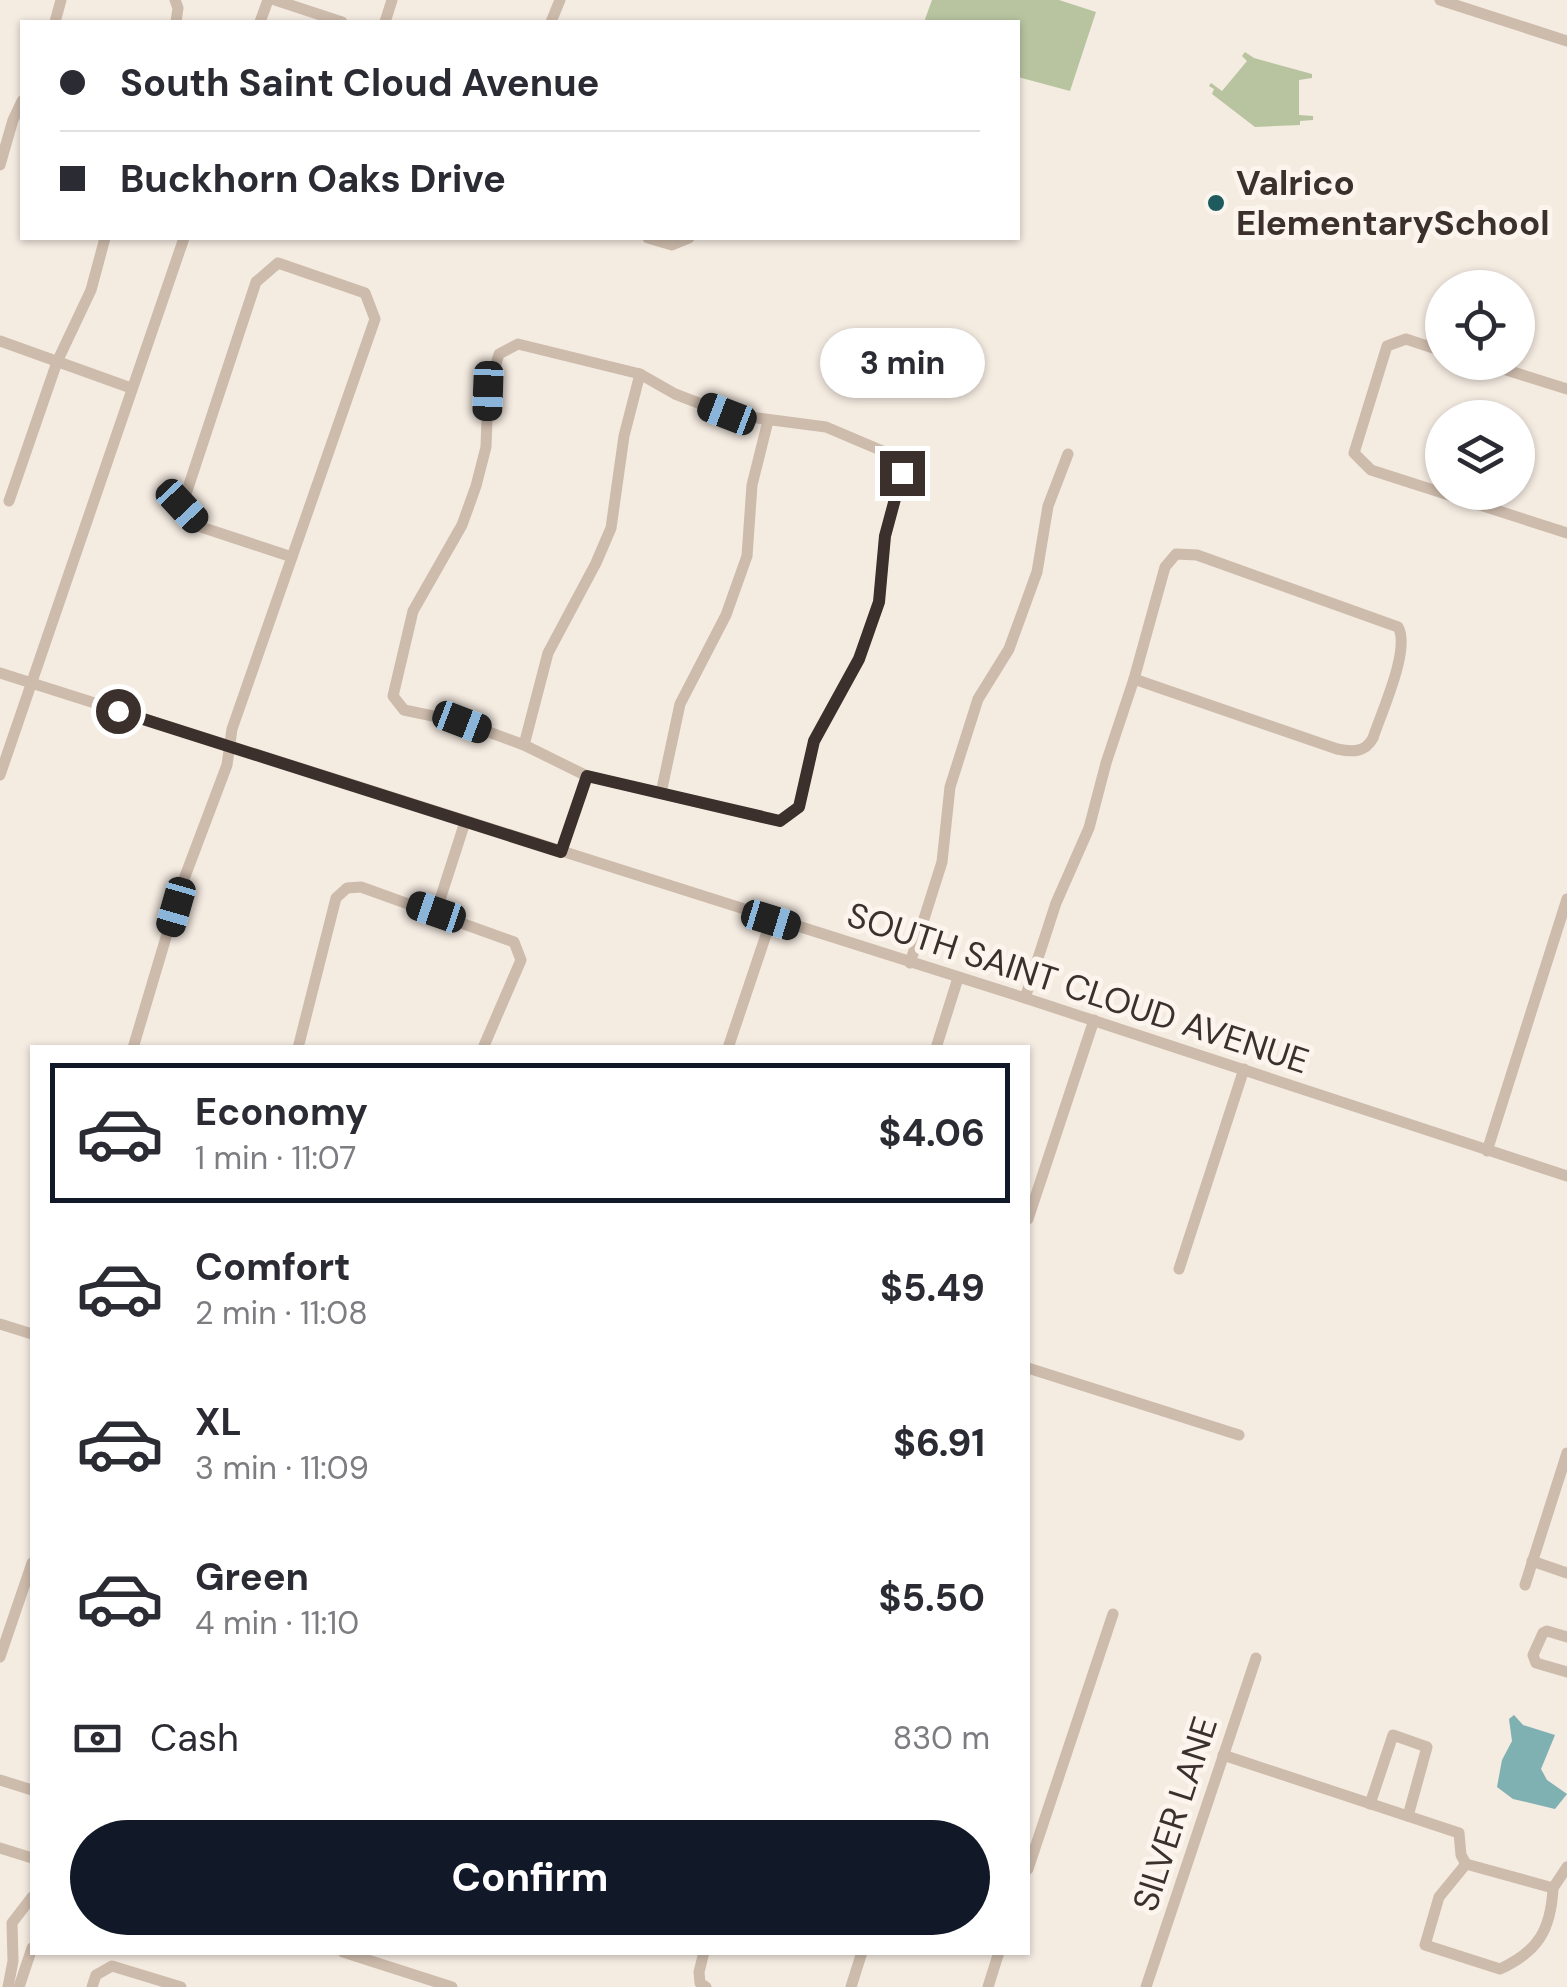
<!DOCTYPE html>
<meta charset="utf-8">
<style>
body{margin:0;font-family:"DM Sans",sans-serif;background:#f2f2f3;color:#2b2b33;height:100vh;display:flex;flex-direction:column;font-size:38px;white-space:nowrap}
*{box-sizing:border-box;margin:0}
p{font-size:32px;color:#7c7c81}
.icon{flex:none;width:55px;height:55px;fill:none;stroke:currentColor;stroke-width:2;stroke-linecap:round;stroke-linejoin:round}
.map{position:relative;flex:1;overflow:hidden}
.side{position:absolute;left:30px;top:1045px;width:1000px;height:910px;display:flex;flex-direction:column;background:#fff;border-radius:0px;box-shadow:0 2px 8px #0004}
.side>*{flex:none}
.top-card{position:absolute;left:20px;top:20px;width:1000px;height:220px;border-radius:0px;box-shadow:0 2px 8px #0004;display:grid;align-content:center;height:220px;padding:0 40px;background:#fff}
.fabs{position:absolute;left:1425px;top:270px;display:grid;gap:20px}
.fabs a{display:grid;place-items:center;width:110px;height:110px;border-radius:50%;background:#fff;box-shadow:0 2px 8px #0004;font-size:50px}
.end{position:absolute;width:45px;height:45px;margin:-22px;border:12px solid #3b302b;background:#fff;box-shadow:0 0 0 5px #fff}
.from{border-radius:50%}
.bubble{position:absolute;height:70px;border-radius:35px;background:#fff;box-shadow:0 2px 8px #0004;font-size:32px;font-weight:700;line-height:70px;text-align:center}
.car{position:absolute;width:30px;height:60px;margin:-30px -15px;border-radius:12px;box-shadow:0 0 8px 2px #0007;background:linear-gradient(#222 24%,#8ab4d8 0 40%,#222 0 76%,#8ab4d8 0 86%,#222 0)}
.top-card b{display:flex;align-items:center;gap:35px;height:95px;font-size:38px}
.top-card b+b{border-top:2px solid #e1e1e2}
.top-card i{width:25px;height:25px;background:#2b2b33}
ul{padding:18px 0 0;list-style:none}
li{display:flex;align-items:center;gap:30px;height:140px;margin:0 20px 15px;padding:0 20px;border:5px solid transparent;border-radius:0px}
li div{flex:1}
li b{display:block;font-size:38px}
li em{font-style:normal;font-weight:700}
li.selected{border-color:#111827}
li>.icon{width:90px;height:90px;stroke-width:1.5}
.pay{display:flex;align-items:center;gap:25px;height:110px;padding:0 40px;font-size:38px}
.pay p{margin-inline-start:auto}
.cta{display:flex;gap:20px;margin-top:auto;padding:20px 40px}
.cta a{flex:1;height:115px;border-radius:60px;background:#111827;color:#fff;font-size:40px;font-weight:700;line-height:115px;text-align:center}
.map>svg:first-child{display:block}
.green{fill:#b8c4a0}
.water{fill:#7fb0b2}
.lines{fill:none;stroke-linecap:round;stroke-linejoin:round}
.minor{stroke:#cdbbac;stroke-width:11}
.route{stroke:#3b302b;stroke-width:12}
.poi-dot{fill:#1f5a5e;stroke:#fbf5ee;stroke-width:4}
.labels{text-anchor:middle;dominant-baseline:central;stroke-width:10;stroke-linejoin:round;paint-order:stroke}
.poi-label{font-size:35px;font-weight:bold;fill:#3b302b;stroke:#fbf5ee;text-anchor:start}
.street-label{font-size:35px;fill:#3b302b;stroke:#fbf5ee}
</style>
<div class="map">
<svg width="1567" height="1987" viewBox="0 0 1567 1987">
<rect width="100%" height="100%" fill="#f4ebe1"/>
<!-- green -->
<g class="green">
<path d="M932,0H1059L1096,12L1070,91L1018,77V22H924Z"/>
<path d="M1245,52L1254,58L1312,74V78L1299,80V115L1313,116V120L1300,121V125L1255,127L1212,94L1214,89L1209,86L1211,83L1222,91L1247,61L1242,56Z"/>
</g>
<!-- water -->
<path class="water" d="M1514,1715L1523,1725L1555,1735L1541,1769L1547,1780L1567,1794L1555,1809L1513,1799L1497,1787L1502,1760L1512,1741L1509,1719Z"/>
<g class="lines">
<!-- minor -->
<g class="minor">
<path d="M175,0L178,8L176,22"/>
<path d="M275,0L342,22"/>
<path d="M1440,0L1567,41"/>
<path d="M55,22L61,0"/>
<path d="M260,22L268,0"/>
<path d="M385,22L392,0"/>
<path d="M551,22L560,0"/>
<path d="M0,165L13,120L22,101"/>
<path d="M648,238L672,245L689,238"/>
<path d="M278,263L365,293L375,319L292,557L201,527L182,506L256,282Z"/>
<path d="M0,341L131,388"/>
<path d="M518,344L640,374L675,394L727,414L826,427L892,455L902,473L885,537L879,602L859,659L814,741L799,807L779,821L587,776L524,745L462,722L404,710L393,696L413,611L462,525L476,486L486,447L488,391L499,354Z"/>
<path d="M1442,351L1406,339L1387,346L1354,453L1371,470L1567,533"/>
<path d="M1481,362L1567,389"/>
<path d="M9,501L57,362L91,290L105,238"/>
<path d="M1176,554L1197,555L1398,627C1411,649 1381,713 1373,738C1365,753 1352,752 1337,749L1134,679L1165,567Z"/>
<path d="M0,673L1025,998L1567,1176"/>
<path d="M524,745L548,653L596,563L611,528L624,436L640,374"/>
<path d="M0,775L184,238"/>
<path d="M661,793L680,704L726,615L747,556L752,485L768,421"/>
<path d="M561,852L587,776"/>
<path d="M436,912L465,822"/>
<path d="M910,963L942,862L950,787L978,699L1009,649L1037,572L1048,506L1068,454"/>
<path d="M1025,998L1056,903L1089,828L1106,763L1134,679"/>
<path d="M133,1048L181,887L227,765L232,729L292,557"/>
<path d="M298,1048L336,898L347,888L361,887L514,942L521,960L483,1048"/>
<path d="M728,1048L771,920"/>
<path d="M936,1048L958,978"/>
<path d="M1487,1151L1567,899"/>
<path d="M1028,1219L1094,1020"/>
<path d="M1179,1269L1244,1069"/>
<path d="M0,1324L32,1334"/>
<path d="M1028,1368L1239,1435"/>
<path d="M1532,1561L1567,1573"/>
<path d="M1525,1585L1567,1453"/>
<path d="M1567,1637L1547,1631L1543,1633L1533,1655L1536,1663L1567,1672"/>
<path d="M0,1657L32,1563"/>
<path d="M1223,1755L1459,1833L1461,1855L1466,1864L1553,1888L1567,1867"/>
<path d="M0,1780L32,1790"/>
<path d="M1370,1804L1393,1735L1427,1747L1408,1816"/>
<path d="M0,1848L32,1858"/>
<path d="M1466,1864L1439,1897L1425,1945L1500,1969C1537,1952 1551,1931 1553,1888"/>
<path d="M1028,1869L1113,1614"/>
<path d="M343,1952L452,1987"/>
<path d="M704,1952L699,1972L700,1983L706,1987"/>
<path d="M8,1987L13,1961L12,1923L32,1897"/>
<path d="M19,1987L32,1948"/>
<path d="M92,1987L96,1975L112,1966L181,1987"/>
<path d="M851,1987L862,1952"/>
<path d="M988,1987L999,1952"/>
<path d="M1146,1987L1256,1658"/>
</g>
</g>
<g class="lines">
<!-- route -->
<path class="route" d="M118,711L561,852L587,776L780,821L799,807L814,741L859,659L879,602L885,536L902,473"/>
</g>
<!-- markers -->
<circle class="poi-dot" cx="1216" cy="203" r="10"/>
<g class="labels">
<!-- poi labels -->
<g class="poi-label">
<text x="1236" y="183">Valrico<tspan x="1236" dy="40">ElementarySchool</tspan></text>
</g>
<!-- street labels -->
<g class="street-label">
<text transform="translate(1078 988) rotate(18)">SOUTH SAINT CLOUD AVENUE</text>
<text transform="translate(1175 1814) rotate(-72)">SILVER LANE</text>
</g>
</g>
</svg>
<div class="fabs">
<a><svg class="icon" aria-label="locate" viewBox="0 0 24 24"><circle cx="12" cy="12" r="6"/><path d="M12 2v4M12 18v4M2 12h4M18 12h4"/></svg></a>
<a><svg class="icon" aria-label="layers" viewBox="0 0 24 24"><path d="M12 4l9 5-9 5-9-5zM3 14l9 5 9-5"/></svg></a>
</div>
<i class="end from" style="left:118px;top:711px"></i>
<i class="end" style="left:902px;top:473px"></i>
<div class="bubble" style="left:820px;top:328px;width:165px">3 min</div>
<i class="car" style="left:488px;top:391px;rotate:182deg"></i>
<i class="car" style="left:727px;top:414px;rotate:291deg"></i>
<i class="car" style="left:182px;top:506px;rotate:137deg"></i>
<i class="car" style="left:462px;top:722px;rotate:111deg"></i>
<i class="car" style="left:176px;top:907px;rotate:196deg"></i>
<i class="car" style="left:436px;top:912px;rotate:289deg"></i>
<i class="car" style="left:771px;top:920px;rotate:107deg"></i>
<div class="top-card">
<b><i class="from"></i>South Saint Cloud Avenue</b>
<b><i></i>Buckhorn Oaks Drive</b>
</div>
<section class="side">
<ul>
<li class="selected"><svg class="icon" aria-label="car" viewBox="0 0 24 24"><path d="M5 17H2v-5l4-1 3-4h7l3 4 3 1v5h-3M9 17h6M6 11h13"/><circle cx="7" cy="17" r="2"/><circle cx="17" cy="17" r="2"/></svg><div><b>Economy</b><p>1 min · 11:07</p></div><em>$4.06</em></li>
<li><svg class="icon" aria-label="car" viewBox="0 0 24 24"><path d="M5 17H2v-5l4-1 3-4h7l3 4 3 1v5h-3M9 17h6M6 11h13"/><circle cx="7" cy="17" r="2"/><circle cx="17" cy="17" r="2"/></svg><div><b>Comfort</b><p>2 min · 11:08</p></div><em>$5.49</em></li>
<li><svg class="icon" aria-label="car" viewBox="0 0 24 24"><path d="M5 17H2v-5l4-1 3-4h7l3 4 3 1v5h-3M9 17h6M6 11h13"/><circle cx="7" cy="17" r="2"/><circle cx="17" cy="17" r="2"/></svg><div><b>XL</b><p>3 min · 11:09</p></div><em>$6.91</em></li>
<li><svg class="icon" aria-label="car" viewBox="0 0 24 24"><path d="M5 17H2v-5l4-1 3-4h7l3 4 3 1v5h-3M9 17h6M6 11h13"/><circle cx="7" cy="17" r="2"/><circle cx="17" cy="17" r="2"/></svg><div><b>Green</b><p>4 min · 11:10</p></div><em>$5.50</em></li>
</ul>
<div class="pay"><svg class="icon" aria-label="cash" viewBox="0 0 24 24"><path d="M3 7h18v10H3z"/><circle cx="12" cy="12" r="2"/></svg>Cash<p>830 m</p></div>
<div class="cta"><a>Confirm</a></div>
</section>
</div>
